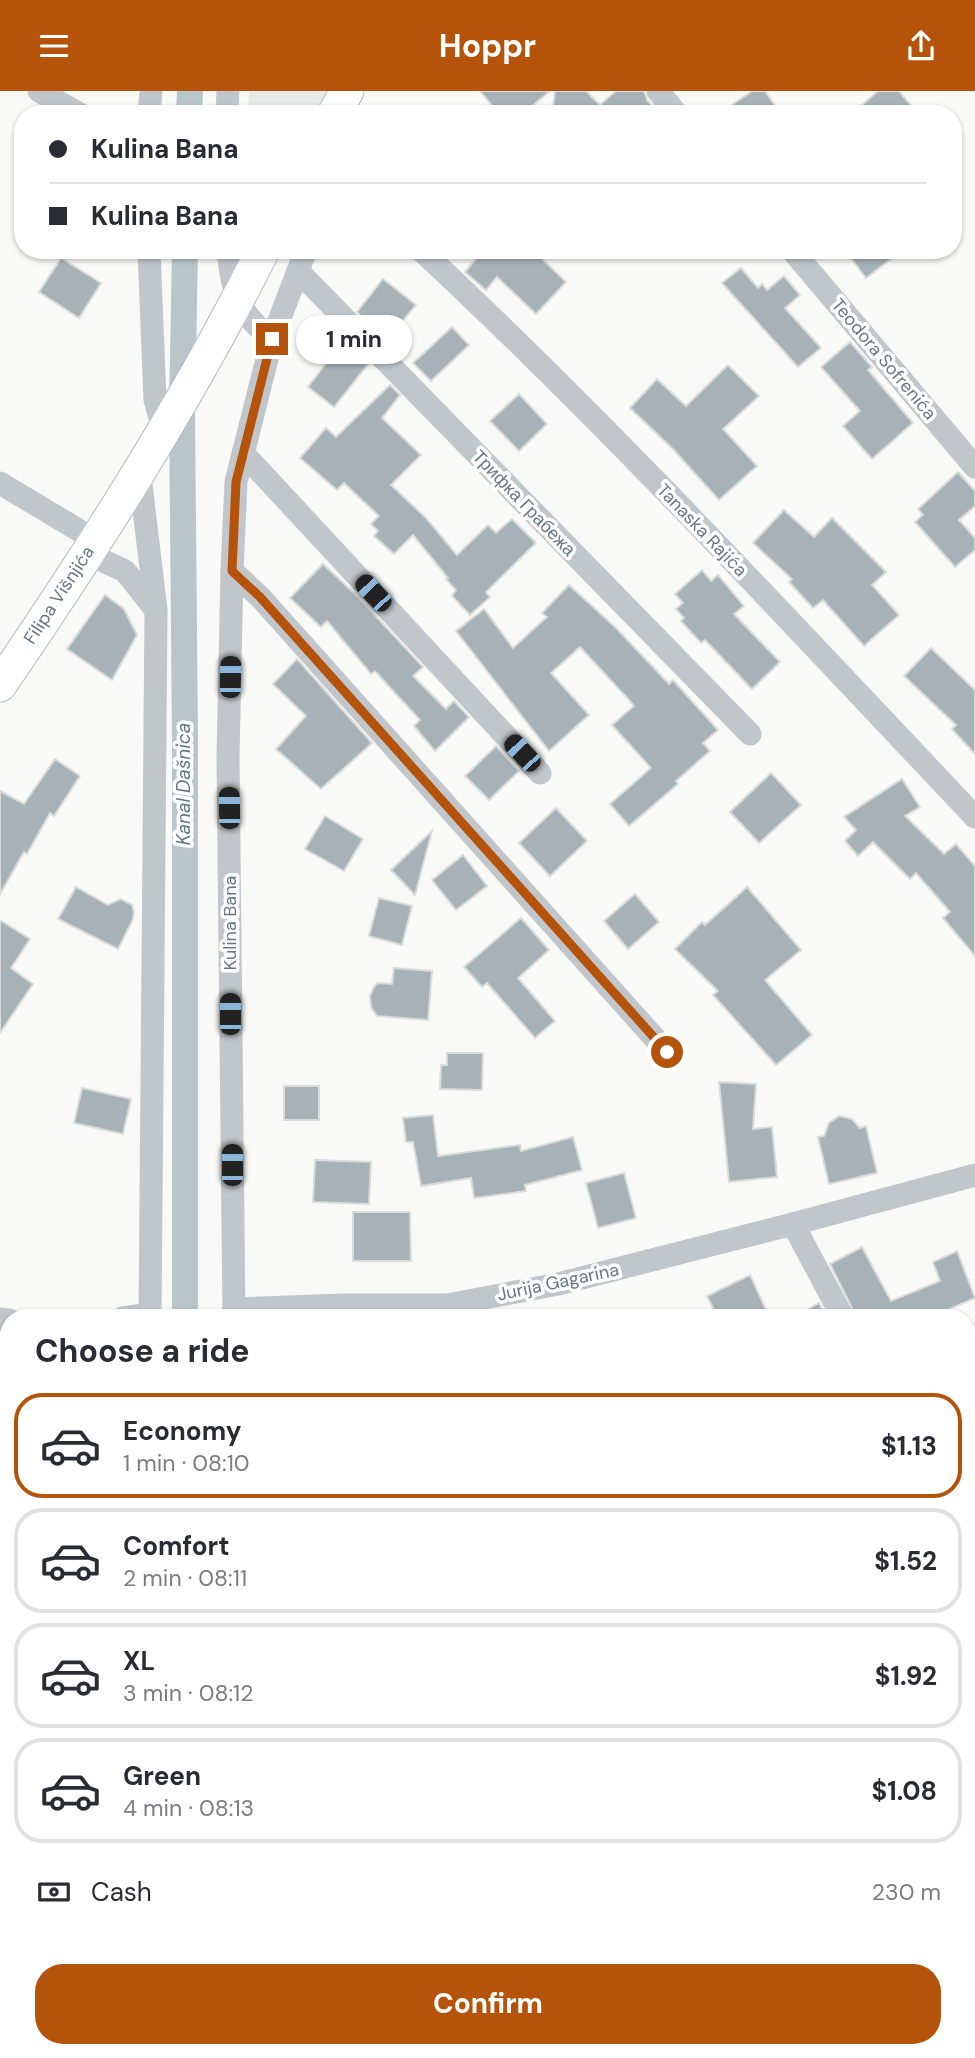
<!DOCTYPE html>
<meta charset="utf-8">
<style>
body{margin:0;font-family:"DM Sans",sans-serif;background:#f7f7f7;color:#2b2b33;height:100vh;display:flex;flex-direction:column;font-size:26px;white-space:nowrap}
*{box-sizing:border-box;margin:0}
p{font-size:23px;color:#7c7c81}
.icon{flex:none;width:38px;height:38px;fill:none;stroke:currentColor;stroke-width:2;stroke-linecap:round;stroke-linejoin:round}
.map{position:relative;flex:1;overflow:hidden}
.details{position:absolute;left:0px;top:1218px;width:976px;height:749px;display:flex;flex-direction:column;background:#fff;border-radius:28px 28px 0 0;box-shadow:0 2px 5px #0004}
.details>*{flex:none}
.top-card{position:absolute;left:14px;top:14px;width:948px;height:154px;border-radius:28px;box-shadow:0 2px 5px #0004;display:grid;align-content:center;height:154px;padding:0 35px;background:#fff}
.end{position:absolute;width:32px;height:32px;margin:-16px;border:9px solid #b45309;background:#fff;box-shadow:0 0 0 4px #fff}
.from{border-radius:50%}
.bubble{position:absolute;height:49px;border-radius:24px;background:#fff;box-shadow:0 2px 5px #0004;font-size:23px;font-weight:700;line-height:49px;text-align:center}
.car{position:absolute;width:21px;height:42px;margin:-21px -10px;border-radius:9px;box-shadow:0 0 5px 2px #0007;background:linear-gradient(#222 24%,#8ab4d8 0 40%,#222 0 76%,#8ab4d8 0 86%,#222 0)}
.top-card b{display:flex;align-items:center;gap:24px;height:66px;font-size:26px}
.top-card b+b{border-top:2px solid #e1e1e2}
.top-card i{width:18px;height:18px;background:#2b2b33}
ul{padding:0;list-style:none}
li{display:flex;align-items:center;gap:21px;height:105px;margin:0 14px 10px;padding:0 21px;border:4px solid #e1e1e2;border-radius:28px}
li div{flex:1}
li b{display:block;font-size:26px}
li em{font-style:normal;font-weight:700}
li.selected{border-color:#b45309}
li>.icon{width:63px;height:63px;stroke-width:1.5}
h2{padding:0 35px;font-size:32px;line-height:84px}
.pay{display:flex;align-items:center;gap:18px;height:77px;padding:0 35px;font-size:26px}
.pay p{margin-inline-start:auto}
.cta{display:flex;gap:14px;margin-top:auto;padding:14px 35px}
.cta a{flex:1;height:80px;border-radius:28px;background:#b45309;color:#fff;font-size:28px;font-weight:700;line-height:80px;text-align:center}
header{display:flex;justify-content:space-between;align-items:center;height:91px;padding:0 35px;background:#b45309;color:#fff;font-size:32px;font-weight:700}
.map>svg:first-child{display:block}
.built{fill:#e7e9e8}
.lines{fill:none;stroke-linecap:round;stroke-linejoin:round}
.canal{stroke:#b9c6c9;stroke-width:26}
.building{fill:#a7b2b6;stroke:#dbdbd9;stroke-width:2}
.secondary-casing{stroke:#b3babe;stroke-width:35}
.street{stroke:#c0c6c9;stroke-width:23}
.secondary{stroke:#fff;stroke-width:33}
.route{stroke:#b45309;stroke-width:9}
.labels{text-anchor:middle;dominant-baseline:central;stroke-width:7;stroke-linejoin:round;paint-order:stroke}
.street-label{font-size:18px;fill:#657882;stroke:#fff}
.water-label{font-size:19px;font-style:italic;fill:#60767c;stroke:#fff}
</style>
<header><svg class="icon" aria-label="menu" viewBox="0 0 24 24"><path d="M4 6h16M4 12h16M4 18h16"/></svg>Hoppr<svg class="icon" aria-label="share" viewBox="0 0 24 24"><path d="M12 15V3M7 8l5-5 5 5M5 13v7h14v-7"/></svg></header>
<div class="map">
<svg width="975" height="1967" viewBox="0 0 975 1967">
<rect width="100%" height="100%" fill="#f9f9f7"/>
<!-- built -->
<path class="built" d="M249,0H329L316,23H248Z"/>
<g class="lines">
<!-- canal -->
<g class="canal">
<path d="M189,23L190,0"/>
<path d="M185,1227V648L182,320L185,159"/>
<path d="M185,1958V1967"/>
</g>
</g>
<!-- building -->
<g class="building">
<path d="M480,0H550L523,23H499Z"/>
<path d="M555,0H586L600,14L616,0H644L647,9L659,23H552Z"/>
<path d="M752,0H765L781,23H719Z"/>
<path d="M878,0H899L918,23H852Z"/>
<path d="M483,159H533L566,191L536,223L497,186L486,199L465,181Z"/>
<path d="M845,159H903L866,187Z"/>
<path d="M61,167L101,192L79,227L39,201Z"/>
<path d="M741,177L758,197L762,193L767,199L784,185L800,204L785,217L821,257L798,276L722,192Z"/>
<path d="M383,188L416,214L386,250L357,221Z"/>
<path d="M332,235L369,272L334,316L308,296L334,262L319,249Z"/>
<path d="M452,236L469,254L431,290L413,272Z"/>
<path d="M850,251L872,276L868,279L913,332L872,368L843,335L860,320L821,276Z"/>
<path d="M728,274L759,305L723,338L757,375L719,409L673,358L630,317L657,288L686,315Z"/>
<path d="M390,294L400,304L382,327L421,364L391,394L426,427L457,464L488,434L496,442L512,428L536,452L486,501L490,506L470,524L452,505L456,499L446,488L448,487L413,444L394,463L374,445L378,440L371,433L379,425L344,392L337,399L300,367L326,337L336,346Z"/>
<path d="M519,303L547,333L519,360L490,330Z"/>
<path d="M958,381L975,400V415L959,429L975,447V459L955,476L915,431L923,424L918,418Z"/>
<path d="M784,419L814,446L832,427L886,481L872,494L899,524L864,555L823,509L813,517L789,491L792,488L753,452Z"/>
<path d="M323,473L358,506L423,576L413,585L446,618L454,610L469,626L435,660L414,635L420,629L375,580L371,583L327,530L321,536L290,507Z"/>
<path d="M702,479L711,490L718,484L744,515L734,523L780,571L752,598L705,549L701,552L681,530L684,527L676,518L683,512L675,503Z"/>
<path d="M569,494L616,537L669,593L673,589L718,639L703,652L710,660L676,690L678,693L629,735L610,713L651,677L612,634L634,615L629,609L580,556L551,582L589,624L549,660L456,540L484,518L513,557L547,526L542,522Z"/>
<path d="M105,504L124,518L137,544L112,589L67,558Z"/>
<path d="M931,557L975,599V663L952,638L956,634L904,585Z"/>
<path d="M297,568L372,652L321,698L276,658L306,625L273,593Z"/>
<path d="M496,655L519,680L489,709L465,685Z"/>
<path d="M55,668L80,685L54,725L50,722L27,763L24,761L0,803V700L24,713Z"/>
<path d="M771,682L801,714L759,752L730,721Z"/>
<path d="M902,688L920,716L905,725L944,763L956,753L975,775V865L943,827L950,821L916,782L910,788L873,751L858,765L845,750L856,739L844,726Z"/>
<path d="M556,717L587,750L550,785L519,752Z"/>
<path d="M325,725L363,748L344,780L305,758Z"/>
<path d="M432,740L415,804L391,779Z"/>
<path d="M463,764L487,795L456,819L432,789Z"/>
<path d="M76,796L108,814L121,808L132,814L134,821L133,828L118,858L58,828Z"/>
<path d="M747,796L801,859L765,889L812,944L776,974L713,904L718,900L675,858L702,831L705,834Z"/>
<path d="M635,803L659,831L628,858L604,830Z"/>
<path d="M379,807L412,815L402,854L369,845Z"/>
<path d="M521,827L549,859L518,887L555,930L535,947L487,892L482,896L464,876Z"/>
<path d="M0,829L30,848L11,877L33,893L0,942Z"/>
<path d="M394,877L432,880L428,929L377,925L371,916L370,905L373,898L377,892L392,893Z"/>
<path d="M447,962H483L482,999L440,998L441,974H447Z"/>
<path d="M719,991L756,993L753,1038L772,1036L777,1086L729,1091Z"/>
<rect x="284" y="995" width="35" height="34"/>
<path d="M82,997L131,1008L123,1043L74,1032Z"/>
<path d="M433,1024L438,1065L520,1054L521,1060L573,1046L582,1079L525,1094L526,1100L474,1107L471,1087L421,1095L413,1051H406L403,1027Z"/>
<path d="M839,1025L852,1028L860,1037L866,1035L877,1082L829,1093L818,1046L824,1045L829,1032Z"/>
<path d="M315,1069L371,1071L369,1113L313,1111Z"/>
<path d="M624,1082L636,1127L598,1137L586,1092Z"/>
<path d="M353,1121H410L411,1170H353Z"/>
<path d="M862,1156L891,1210L940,1190L933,1171L957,1160L975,1207L929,1227H857L830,1173Z"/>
<path d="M750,1184L770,1227H718L707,1205Z"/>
<path d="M819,1212L827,1227H793Z"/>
</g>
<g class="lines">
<!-- secondary casing -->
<g class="secondary-casing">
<g id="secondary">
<path d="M334,23L347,0"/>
<path d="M0,594C95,455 188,309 263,159"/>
</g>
</g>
<!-- street -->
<g class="street">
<path d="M39,0L80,23"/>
<path d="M658,0L677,23"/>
<path d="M149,23L151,0"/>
<path d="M227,23L228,0"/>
<path d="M149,159L155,309L163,337"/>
<path d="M228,159C232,201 237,221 272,248"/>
<path d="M421,159C614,339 793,534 975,726"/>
<path d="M792,159L975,376"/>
<path d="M298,180L750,643"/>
<path d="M243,362L540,682"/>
<path d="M0,392L95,449"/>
<path d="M87,462L125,480L156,519L139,377"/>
<path d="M232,480L260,506L667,961"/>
<path d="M793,1133L843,1227"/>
<path d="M234,1218L343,1214H447L558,1193L793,1133L975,1084"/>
<path d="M123,1227L150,1223"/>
<path d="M150,1227L156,519"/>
<path d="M234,1227L228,666L232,480L236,391L272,248L306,159"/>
<path d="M0,1228L9,1229"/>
<path d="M968,1455L975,1468"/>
<path d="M0,1679L9,1660"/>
<path d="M968,1867L975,1911"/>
<path d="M0,1925L9,1926"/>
<path d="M153,1958V1967"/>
<path d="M239,1958V1967"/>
<path d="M530,1958L532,1967"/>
<path d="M747,1958L749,1967"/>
<path d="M22,1967L23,1958"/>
<path d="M465,1967L504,1958"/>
</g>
<!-- secondary -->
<use href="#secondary" class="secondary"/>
</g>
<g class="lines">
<!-- route -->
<path class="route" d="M272,248L236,391L232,480L260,506L667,961"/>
</g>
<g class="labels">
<!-- street labels -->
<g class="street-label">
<text transform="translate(884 268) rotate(50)">Teodora Sofrenića</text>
<text transform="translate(524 412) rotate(46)">Трифка Грабежа</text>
<text transform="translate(702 439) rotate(46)">Tanaska Rajića</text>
<text transform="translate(59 504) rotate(-57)">Filipa Višnjića</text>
<text transform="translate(230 832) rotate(-90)">Kulina Bana</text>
<text transform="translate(558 1191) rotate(-12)">Jurija Gagarina</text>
</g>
<!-- water labels -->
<g class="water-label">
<text transform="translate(183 693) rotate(-90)">Kanal Dašnica</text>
</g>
</g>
</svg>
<i class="end from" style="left:667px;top:961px"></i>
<i class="end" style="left:272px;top:248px"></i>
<div class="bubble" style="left:296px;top:224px;width:116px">1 min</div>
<i class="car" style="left:373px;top:502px;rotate:317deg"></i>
<i class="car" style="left:230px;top:586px;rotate:1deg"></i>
<i class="car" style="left:522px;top:662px;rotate:317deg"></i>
<i class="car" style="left:229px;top:717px;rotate:359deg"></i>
<i class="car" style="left:230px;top:923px;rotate:0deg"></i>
<i class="car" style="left:232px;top:1074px;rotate:0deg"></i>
<div class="top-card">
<b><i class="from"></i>Kulina Bana</b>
<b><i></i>Kulina Bana</b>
</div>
<section class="details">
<h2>Choose a ride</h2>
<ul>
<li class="selected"><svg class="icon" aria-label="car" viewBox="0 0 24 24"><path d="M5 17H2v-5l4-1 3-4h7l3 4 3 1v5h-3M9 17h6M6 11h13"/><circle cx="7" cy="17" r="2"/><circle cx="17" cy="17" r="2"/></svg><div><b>Economy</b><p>1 min · 08:10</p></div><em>$1.13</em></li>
<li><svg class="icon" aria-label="car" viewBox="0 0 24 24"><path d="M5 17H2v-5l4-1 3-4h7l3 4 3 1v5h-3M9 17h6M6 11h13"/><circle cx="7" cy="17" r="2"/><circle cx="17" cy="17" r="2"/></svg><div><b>Comfort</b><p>2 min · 08:11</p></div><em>$1.52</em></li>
<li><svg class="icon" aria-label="car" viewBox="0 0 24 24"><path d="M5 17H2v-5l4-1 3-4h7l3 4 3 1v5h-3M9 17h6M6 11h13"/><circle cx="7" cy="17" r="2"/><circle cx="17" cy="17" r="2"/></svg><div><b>XL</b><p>3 min · 08:12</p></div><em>$1.92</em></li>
<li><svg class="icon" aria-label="car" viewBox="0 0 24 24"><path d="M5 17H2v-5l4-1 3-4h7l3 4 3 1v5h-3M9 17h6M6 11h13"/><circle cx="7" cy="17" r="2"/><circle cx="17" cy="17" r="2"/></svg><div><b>Green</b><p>4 min · 08:13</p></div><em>$1.08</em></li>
</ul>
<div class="pay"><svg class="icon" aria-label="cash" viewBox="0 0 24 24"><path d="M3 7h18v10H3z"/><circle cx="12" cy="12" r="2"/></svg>Cash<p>230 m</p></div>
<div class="cta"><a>Confirm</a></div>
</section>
</div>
